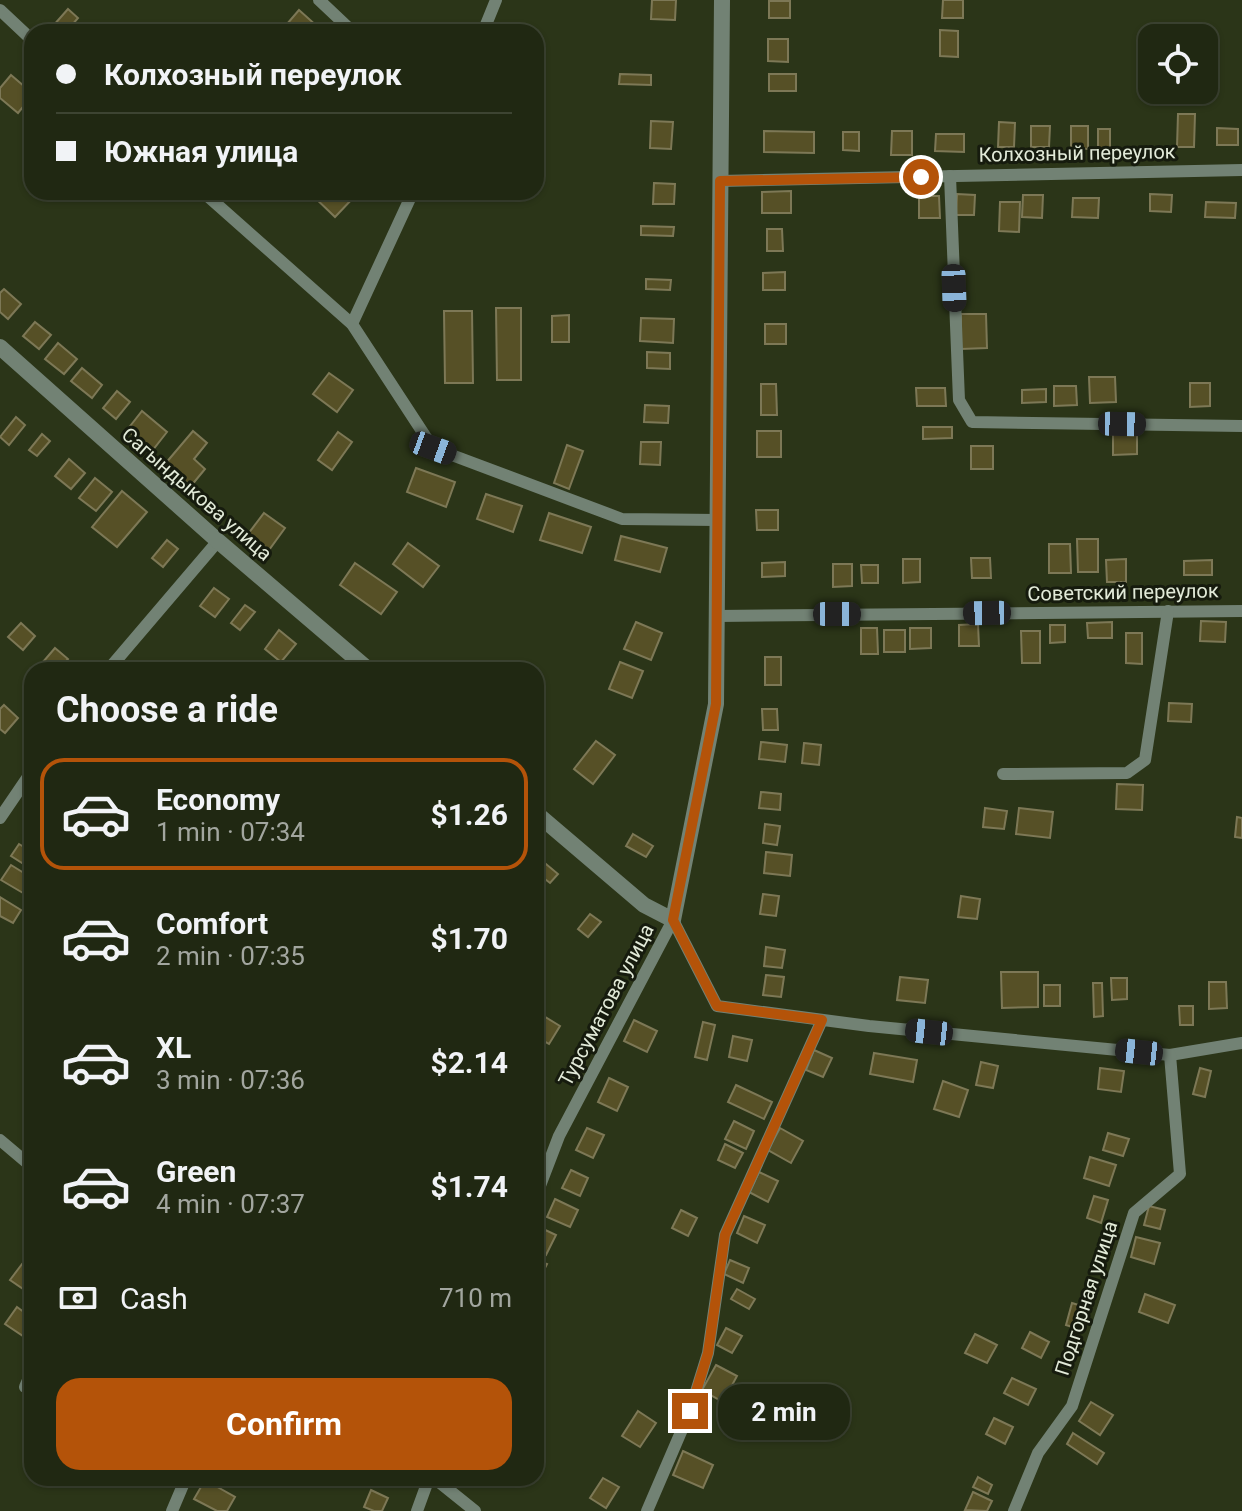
<!DOCTYPE html>
<meta charset="utf-8">
<style>
body{margin:0;font-family:Roboto,sans-serif;background:#28301b;color:#f1f3f6;height:100vh;display:flex;flex-direction:column;font-size:30px;white-space:nowrap}
*{box-sizing:border-box;margin:0}
p{font-size:26px;color:#a2a69f}
.icon{flex:none;width:44px;height:44px;fill:none;stroke:currentColor;stroke-width:2;stroke-linecap:round;stroke-linejoin:round}
.map{position:relative;flex:1;overflow:hidden}
.side{position:absolute;left:24px;top:662px;width:520px;height:824px;display:flex;flex-direction:column;background:#202812;border-radius:24px;box-shadow:0 2px 6px #0004,0 0 0 2px #3d4432}
.side>*{flex:none}
.hud{position:absolute;left:24px;top:24px;width:520px;height:176px;border-radius:24px;box-shadow:0 2px 6px #0004,0 0 0 2px #3d4432;display:grid;align-content:center;height:176px;padding:0 32px;background:#202812}
.buttons{position:absolute;left:1138px;top:24px;display:grid;gap:16px}
.buttons a{display:grid;place-items:center;width:80px;height:80px;border-radius:16px;background:#202812;box-shadow:0 2px 6px #0004,0 0 0 2px #3d4432;font-size:40px}
.end{position:absolute;width:36px;height:36px;margin:-18px;border:10px solid #b45309;background:#fff;box-shadow:0 0 0 4px #fff}
.from{border-radius:50%}
.bubble{position:absolute;height:56px;border-radius:24px;background:#202812;box-shadow:0 2px 6px #0004,0 0 0 2px #3d4432;font-size:26px;font-weight:700;line-height:56px;text-align:center}
.car{position:absolute;width:24px;height:48px;margin:-24px -12px;border-radius:10px;box-shadow:0 0 6px 2px #0007;background:linear-gradient(#222 24%,#8ab4d8 0 40%,#222 0 76%,#8ab4d8 0 86%,#222 0)}
.hud b{display:flex;align-items:center;gap:28px;height:76px;font-size:30px}
.hud b+b{border-top:2px solid #3d4432}
.hud i{width:20px;height:20px;background:#f1f3f6}
ul{padding:0;list-style:none}
li{display:flex;align-items:center;gap:24px;height:112px;margin:0 16px 12px;padding:0 16px;border:4px solid transparent;border-radius:24px}
li div{flex:1}
li b{display:block;font-size:30px}
li em{font-style:normal;font-weight:700}
li.on{border-color:#b45309}
li>.icon{width:72px;height:72px;stroke-width:1.5}
h2{padding:0 32px;font-size:36px;line-height:96px}
.pay{display:flex;align-items:center;gap:20px;height:88px;padding:0 32px;font-size:30px}
.pay p{margin-inline-start:auto}
.primary-button{display:flex;gap:16px;margin-top:auto;padding:16px 32px}
.primary-button a{flex:1;height:92px;border-radius:24px;background:#b45309;color:#fff;font-size:32px;font-weight:700;line-height:92px;text-align:center}
.map>svg:first-child{display:block}
.building{fill:#565026;stroke:#7d7856;stroke-width:2}
.lines{fill:none;stroke-linecap:round;stroke-linejoin:round}
.minor{stroke:#728274;stroke-width:12}
.tertiary{stroke:#728274;stroke-width:16}
.route{stroke:#b45309;stroke-width:10}
.labels{text-anchor:middle;dominant-baseline:central;stroke-width:6;stroke-linejoin:round;paint-order:stroke}
.street-label{font-size:20px;fill:#e2ead8;stroke:#161b0e}
</style>
<div class="map">
<svg width="1242" height="1511" viewBox="0 0 1242 1511">
<rect width="100%" height="100%" fill="#2b3518"/>
<!-- building -->
<g class="building">
<path d="M652,0H676L675,20L651,19Z"/>
<path d="M943,0H963V18H942Z"/>
<rect x="769" y="1" width="21" height="17"/>
<path d="M68,9L78,18L66,32H60L53,26Z"/>
<path d="M299,10L318,27L314,32H283L281,31Z"/>
<path d="M940,30L958,31V57L940,56Z"/>
<path d="M768,39H788V62L768,61Z"/>
<path d="M620,74L651,75V85L619,84Z"/>
<rect x="769" y="74" width="27" height="17"/>
<path d="M11,75L32,93V96L18,113L0,98V88Z"/>
<path d="M1178,114H1195L1194,147H1177Z"/>
<path d="M651,121L673,122L671,149L650,148Z"/>
<path d="M999,122L1015,123L1014,147H998Z"/>
<path d="M1031,126H1050L1049,147H1031Z"/>
<path d="M1071,126H1088V149L1071,148Z"/>
<path d="M1217,128L1238,129V145H1217Z"/>
<rect x="1098" y="129" width="12" height="21"/>
<path d="M764,131L814,132V153L764,152Z"/>
<path d="M892,131H912V155H891Z"/>
<path d="M843,132H859V151L843,150Z"/>
<path d="M936,134H964V152L935,151Z"/>
<path d="M654,183L675,184L674,204H653Z"/>
<path d="M791,191V213H762V192Z"/>
<path d="M309,192H348L354,197L335,217Z"/>
<path d="M957,194L975,195L974,215H956Z"/>
<path d="M1150,194L1172,195L1171,212L1150,211Z"/>
<path d="M1023,195H1043L1042,218L1022,217Z"/>
<path d="M919,196H939L940,218H919Z"/>
<path d="M1073,198H1099L1098,218L1072,217Z"/>
<path d="M1000,202H1020L1019,232L999,231Z"/>
<path d="M1206,202L1236,203L1235,218L1205,217Z"/>
<path d="M641,226L674,227L673,236L641,235Z"/>
<path d="M767,229H782L783,251H767Z"/>
<path d="M785,272V290H763V273Z"/>
<path d="M646,279L671,280L670,290L646,289Z"/>
<path d="M4,289L21,304L8,319L0,312V293Z"/>
<path d="M496,308H521V380H497Z"/>
<path d="M444,311H472L473,383H445Z"/>
<path d="M961,314H986L987,348L961,349Z"/>
<path d="M569,315V342H552V316Z"/>
<path d="M641,318L674,319L673,343L640,341Z"/>
<path d="M35,322L51,335L39,349L23,336Z"/>
<rect x="765" y="324" width="21" height="20"/>
<path d="M58,343L77,359L64,374L45,359Z"/>
<path d="M647,352L670,353V369L647,368Z"/>
<path d="M82,368L102,385L92,398L71,381Z"/>
<path d="M329,373L353,390L337,412L313,394Z"/>
<path d="M1089,377H1115L1116,402L1090,403Z"/>
<path d="M1190,383H1210V406L1190,407Z"/>
<path d="M761,384H776L777,415H761Z"/>
<path d="M1054,386H1076L1077,405L1054,406Z"/>
<path d="M916,388H945L946,406H917Z"/>
<path d="M1046,389V402L1022,403V390Z"/>
<path d="M117,391L130,402L116,419L103,408Z"/>
<path d="M645,405L669,406L668,423L644,422Z"/>
<path d="M142,411L167,432L152,451L127,430Z"/>
<path d="M16,417L25,425L9,445L0,437Z"/>
<path d="M923,427H952V438L923,439Z"/>
<path d="M193,431L207,443L194,459L205,469L191,486L165,464Z"/>
<rect x="757" y="431" width="24" height="26"/>
<path d="M338,432L352,442L332,470L318,460Z"/>
<path d="M42,434L50,441L37,456L29,450Z"/>
<path d="M1113,434H1137V454L1113,455Z"/>
<path d="M641,442H661L660,465L640,464Z"/>
<path d="M567,445L583,451L569,489L554,483Z"/>
<rect x="971" y="446" width="22" height="23"/>
<path d="M69,459L85,473L71,489L55,476Z"/>
<path d="M416,468L455,482L446,507L407,492Z"/>
<path d="M95,478L112,492L96,511L79,498Z"/>
<path d="M122,491L147,512L117,547L92,527Z"/>
<path d="M486,494L522,506L513,532L477,519Z"/>
<path d="M756,510H778V530H757Z"/>
<path d="M264,513L285,528L269,550L248,534Z"/>
<path d="M549,513L591,527L582,553L540,540Z"/>
<path d="M621,536L667,548L660,572L615,560Z"/>
<path d="M1077,539H1098V572H1078Z"/>
<path d="M167,540L178,549L163,567L152,558Z"/>
<path d="M408,543L439,566L423,587L393,564Z"/>
<path d="M1049,544H1070L1071,573H1049Z"/>
<path d="M971,558H990L991,578H972Z"/>
<path d="M903,559H920V582L903,583Z"/>
<path d="M1126,559V582H1107L1106,560Z"/>
<path d="M1212,560V575H1184V561Z"/>
<path d="M785,562V576L762,577V563Z"/>
<path d="M355,563L397,592L381,614L340,585Z"/>
<path d="M833,564H852V586L833,587Z"/>
<path d="M861,565H878V583H862Z"/>
<path d="M214,588L229,599L215,617L200,606Z"/>
<path d="M245,605L255,612L240,630L231,623Z"/>
<path d="M1201,621L1226,622L1225,642L1200,641Z"/>
<path d="M636,622L662,633L651,660L624,649Z"/>
<path d="M1112,622V638H1088L1087,623Z"/>
<path d="M21,623L35,636L23,650L8,637Z"/>
<path d="M978,624L979,646H959V625Z"/>
<path d="M1050,625H1065V642L1050,643Z"/>
<path d="M861,628H877L878,654H861Z"/>
<path d="M910,628H931V648L910,649Z"/>
<path d="M279,630L296,644L281,662L265,649Z"/>
<rect x="884" y="630" width="21" height="22"/>
<path d="M1021,631H1040V663H1022Z"/>
<path d="M1126,633H1142V664L1126,663Z"/>
<path d="M55,648L68,659L58,670H52L43,662Z"/>
<rect x="765" y="657" width="16" height="28"/>
<path d="M620,662L643,671L632,698L609,689Z"/>
<path d="M1169,703L1192,704L1191,722L1168,721Z"/>
<path d="M4,705L18,718L5,733L0,729V709Z"/>
<path d="M762,709H777L778,730H763Z"/>
<path d="M596,741L615,755L593,784L574,769Z"/>
<path d="M761,742L787,745L785,762L759,759Z"/>
<path d="M804,743L821,745L819,765L802,763Z"/>
<path d="M1117,784L1143,785L1142,810L1116,809Z"/>
<path d="M761,792L781,794L780,810L759,808Z"/>
<path d="M985,808L1007,811L1004,829L983,827Z"/>
<path d="M1019,808L1053,812L1050,838L1016,834Z"/>
<path d="M1237,817L1242,818V838L1235,837Z"/>
<path d="M765,824L780,826L777,845L763,843Z"/>
<path d="M633,834L653,846L646,857L626,846Z"/>
<path d="M19,844L32,852L30,868L11,856Z"/>
<path d="M766,852L792,855L790,876L764,873Z"/>
<path d="M540,859L558,874L550,883L536,872V864Z"/>
<path d="M11,865L32,878L23,893L1,880Z"/>
<path d="M763,894L779,896L776,916L760,914Z"/>
<path d="M961,896L980,899L977,919L958,917Z"/>
<path d="M0,897L21,910L13,923L0,916Z"/>
<path d="M590,914L601,922L588,937L578,929Z"/>
<path d="M766,947L785,950L782,968L764,966Z"/>
<path d="M1001,972H1038V1007L1002,1008Z"/>
<path d="M766,975L784,977L781,997L763,995Z"/>
<path d="M900,977L928,980L925,1003L897,1000Z"/>
<path d="M1111,978H1127V999L1112,1000Z"/>
<path d="M1209,982H1226L1227,1008L1209,1009Z"/>
<path d="M1093,983H1102L1103,1016L1094,1017Z"/>
<rect x="1044" y="985" width="16" height="21"/>
<path d="M1179,1006H1193V1025H1180Z"/>
<path d="M537,1012L560,1026L549,1044L536,1037Z"/>
<path d="M634,1020L657,1031L647,1052L624,1041Z"/>
<path d="M703,1022L715,1025L707,1060L695,1057Z"/>
<path d="M733,1036L752,1040L747,1061L729,1057Z"/>
<path d="M814,1050L832,1058L823,1077L806,1070Z"/>
<path d="M874,1053L917,1060L913,1082L870,1074Z"/>
<path d="M981,1062L998,1066L993,1088L976,1085Z"/>
<path d="M1100,1068L1124,1071L1121,1092L1098,1089Z"/>
<path d="M1200,1068L1211,1071L1205,1097L1193,1094Z"/>
<path d="M609,1078L628,1087L617,1111L598,1102Z"/>
<path d="M943,1081L968,1090L959,1117L934,1109Z"/>
<path d="M736,1085L772,1102L764,1119L728,1102Z"/>
<path d="M734,1121L754,1131L746,1149L725,1139Z"/>
<path d="M587,1128L604,1135L593,1158L576,1150Z"/>
<path d="M780,1128L803,1141L791,1163L768,1150Z"/>
<path d="M1108,1133L1129,1139L1123,1156L1103,1150Z"/>
<path d="M725,1144L743,1153L735,1168L718,1160Z"/>
<path d="M1090,1157L1116,1165L1109,1186L1084,1178Z"/>
<path d="M571,1170L588,1178L580,1196L562,1188Z"/>
<path d="M759,1172L778,1181L768,1202L749,1192Z"/>
<path d="M1094,1196L1108,1200L1101,1223L1087,1218Z"/>
<path d="M555,1199L578,1210L570,1227L547,1217Z"/>
<path d="M1149,1206L1165,1210L1160,1229L1144,1225Z"/>
<path d="M681,1210L697,1218L688,1236L672,1228Z"/>
<path d="M744,1216L765,1225L757,1243L737,1233Z"/>
<path d="M541,1228L556,1235L546,1255L536,1251V1239Z"/>
<path d="M1136,1237L1160,1243L1154,1264L1131,1257Z"/>
<path d="M536,1260L547,1264L540,1278L536,1276Z"/>
<path d="M730,1260L749,1268L743,1283L724,1274Z"/>
<path d="M22,1264L32,1271V1295L10,1280Z"/>
<path d="M737,1289L755,1299L749,1309L731,1299Z"/>
<path d="M1145,1294L1175,1305L1168,1323L1139,1312Z"/>
<path d="M1072,1303L1085,1307L1079,1329L1066,1325Z"/>
<path d="M17,1307L32,1318V1329L26,1338L5,1324Z"/>
<path d="M726,1328L742,1336L732,1353L717,1345Z"/>
<path d="M1030,1332L1049,1342L1041,1358L1022,1348Z"/>
<path d="M975,1334L997,1345L987,1363L965,1353Z"/>
<path d="M716,1365L737,1376L723,1402L702,1390Z"/>
<path d="M1012,1378L1036,1389L1028,1405L1004,1393Z"/>
<path d="M1091,1402L1113,1415L1100,1435L1079,1421Z"/>
<path d="M638,1411L656,1423L640,1447L622,1436Z"/>
<path d="M994,1418L1013,1427L1005,1444L986,1434Z"/>
<path d="M1073,1433L1104,1453L1097,1464L1067,1444Z"/>
<path d="M683,1451L713,1465L703,1488L673,1475Z"/>
<path d="M978,1477L992,1485L988,1494L973,1487Z"/>
<path d="M603,1478L619,1487L606,1508L590,1498Z"/>
<path d="M205,1480L235,1497L227,1511H217L194,1499Z"/>
<path d="M371,1490L388,1498L382,1511H374L364,1507Z"/>
<path d="M973,1492L992,1501L987,1511L965,1510Z"/>
</g>
<g class="lines">
<!-- minor -->
<g class="minor">
<path d="M319,0L353,32"/>
<path d="M0,10L32,40"/>
<path d="M483,32L496,0"/>
<path d="M950,176L959,400L972,422L1242,426"/>
<path d="M720,181L1242,170"/>
<path d="M203,192L352,324L433,448L622,519L717,520"/>
<path d="M352,324L413,192"/>
<path d="M717,616L1242,611"/>
<path d="M108,670L218,541"/>
<path d="M1003,774L1127,773L1145,760L1168,611"/>
<path d="M0,818L32,771"/>
<path d="M673,920L717,1006L869,1026L1170,1055L1242,1043"/>
<path d="M0,1140L32,1167"/>
<path d="M536,1196L559,1136L673,920"/>
<path d="M25,1387L32,1371"/>
<path d="M434,1478L475,1511"/>
<path d="M172,1511L186,1478"/>
<path d="M417,1511L429,1478"/>
<path d="M647,1511L690,1411L708,1353L725,1235L822,1020"/>
<path d="M1014,1511L1038,1453L1072,1406L1134,1213L1180,1174L1170,1055"/>
</g>
<!-- tertiary -->
<g class="tertiary">
<path d="M0,347L218,541L369,670"/>
<path d="M536,813L644,905L673,920L716,704L722,0"/>
</g>
</g>
<g class="lines">
<!-- route -->
<path class="route" d="M690,1411L708,1353L725,1235L822,1020L717,1006L673,920L716,704L720,181L921,177"/>
</g>
<g class="labels">
<!-- street labels -->
<g class="street-label">
<text transform="translate(1077 153) rotate(-1)">Колхозный переулок</text>
<text transform="translate(197 494) rotate(41)">Сагындыкова улица</text>
<text transform="translate(1123 592) rotate(-1)">Советский переулок</text>
<text transform="translate(606 1005) rotate(-62)">Турсуматова улица</text>
<text transform="translate(1086 1298) rotate(-72)">Подгорная улица</text>
</g>
</g>
</svg>
<div class="buttons">
<a><svg class="icon" aria-label="locate" viewBox="0 0 24 24"><circle cx="12" cy="12" r="6"/><path d="M12 2v4M12 18v4M2 12h4M18 12h4"/></svg></a>
</div>
<i class="end from" style="left:921px;top:177px"></i>
<i class="end" style="left:690px;top:1411px"></i>
<div class="bubble" style="left:718px;top:1384px;width:132px">2 min</div>
<i class="car" style="left:954px;top:288px;rotate:178deg"></i>
<i class="car" style="left:1122px;top:424px;rotate:91deg"></i>
<i class="car" style="left:433px;top:448px;rotate:110deg"></i>
<i class="car" style="left:987px;top:613px;rotate:269deg"></i>
<i class="car" style="left:837px;top:614px;rotate:90deg"></i>
<i class="car" style="left:929px;top:1032px;rotate:276deg"></i>
<i class="car" style="left:1139px;top:1052px;rotate:276deg"></i>
<div class="hud">
<b><i class="from"></i>Колхозный переулок</b>
<b><i></i>Южная улица</b>
</div>
<section class="side">
<h2>Choose a ride</h2>
<ul>
<li class="on"><svg class="icon" aria-label="car" viewBox="0 0 24 24"><path d="M5 17H2v-5l4-1 3-4h7l3 4 3 1v5h-3M9 17h6M6 11h13"/><circle cx="7" cy="17" r="2"/><circle cx="17" cy="17" r="2"/></svg><div><b>Economy</b><p>1 min · 07:34</p></div><em>$1.26</em></li>
<li><svg class="icon" aria-label="car" viewBox="0 0 24 24"><path d="M5 17H2v-5l4-1 3-4h7l3 4 3 1v5h-3M9 17h6M6 11h13"/><circle cx="7" cy="17" r="2"/><circle cx="17" cy="17" r="2"/></svg><div><b>Comfort</b><p>2 min · 07:35</p></div><em>$1.70</em></li>
<li><svg class="icon" aria-label="car" viewBox="0 0 24 24"><path d="M5 17H2v-5l4-1 3-4h7l3 4 3 1v5h-3M9 17h6M6 11h13"/><circle cx="7" cy="17" r="2"/><circle cx="17" cy="17" r="2"/></svg><div><b>XL</b><p>3 min · 07:36</p></div><em>$2.14</em></li>
<li><svg class="icon" aria-label="car" viewBox="0 0 24 24"><path d="M5 17H2v-5l4-1 3-4h7l3 4 3 1v5h-3M9 17h6M6 11h13"/><circle cx="7" cy="17" r="2"/><circle cx="17" cy="17" r="2"/></svg><div><b>Green</b><p>4 min · 07:37</p></div><em>$1.74</em></li>
</ul>
<div class="pay"><svg class="icon" aria-label="cash" viewBox="0 0 24 24"><path d="M3 7h18v10H3z"/><circle cx="12" cy="12" r="2"/></svg>Cash<p>710 m</p></div>
<div class="primary-button"><a>Confirm</a></div>
</section>
</div>
